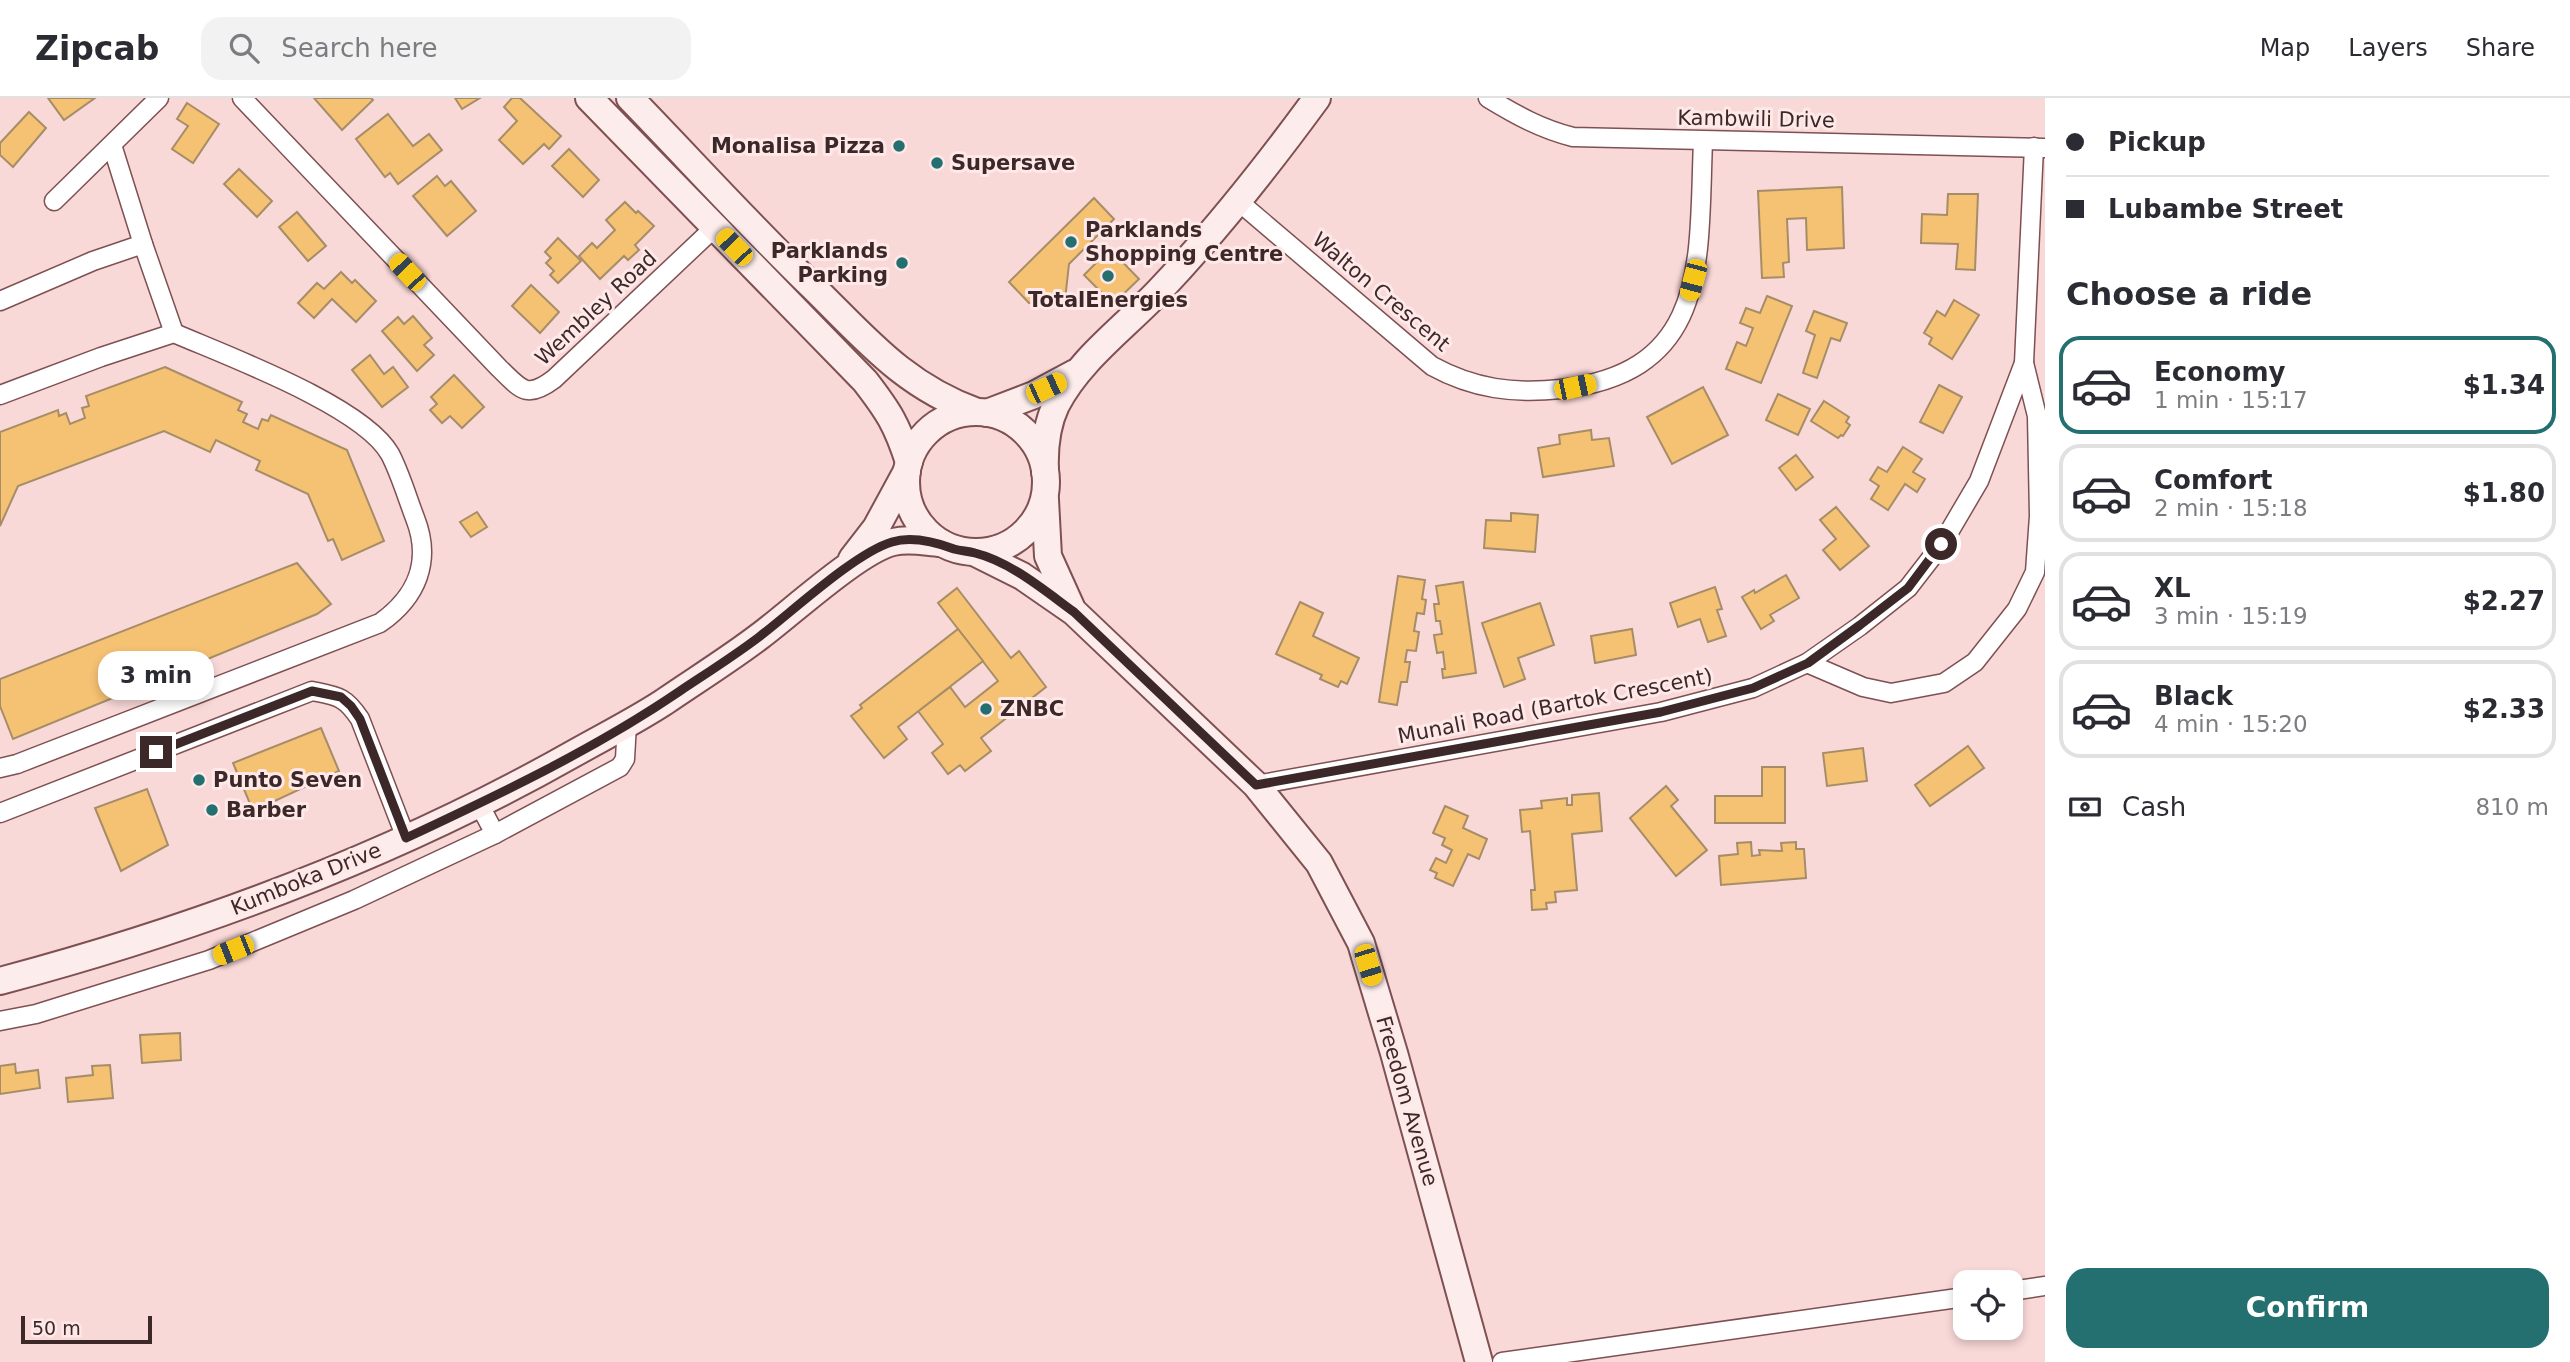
<!DOCTYPE html>
<meta charset="utf-8">
<style>
body{margin:0;font-family:"DejaVu Sans",sans-serif;background:#f2f2f3;color:#2b2b33;height:100vh;display:flex;flex-direction:column;font-size:26px;white-space:nowrap}
*{box-sizing:border-box;margin:0}
p{font-size:23px;color:#7c7c81}
.icon{flex:none;width:38px;height:38px;fill:none;stroke:currentColor;stroke-width:2;stroke-linecap:round;stroke-linejoin:round}
.map{position:relative;flex:1;overflow:hidden}
.details{display:flex;flex-direction:column;background:#fff;width:525px}
.details>*{flex:none}
.guide{display:grid;align-content:center;height:154px;padding:0 21px;background:#fff}
.buttons{position:absolute;left:1953px;top:1172px;display:grid;gap:14px}
.buttons a{display:grid;place-items:center;width:70px;height:70px;border-radius:14px;background:#fff;box-shadow:0 4px 10px #0003;font-size:35px}
.scale{position:absolute;left:21px;bottom:18px;width:131px;box-sizing:border-box;padding-left:7px;border:4px solid #3d2829;border-top:0;font-size:19px;line-height:24px;white-space:nowrap;color:#3d2829;-webkit-text-stroke:5px #fee8e8;paint-order:stroke}
.end{position:absolute;width:32px;height:32px;margin:-16px;border:9px solid #3d2829;background:#fff;box-shadow:0 0 0 4px #fff}
.from{border-radius:50%}
.bubble{position:absolute;height:49px;border-radius:21px;background:#fff;box-shadow:0 4px 10px #0003;font-size:23px;font-weight:600;line-height:49px;text-align:center}
.car{position:absolute;width:21px;height:42px;margin:-21px -10px;border-radius:9px;box-shadow:0 0 5px 2px #0007;background:linear-gradient(#f5c518 24%,#345 0 40%,#f5c518 0 76%,#345 0 86%,#f5c518 0)}
.guide b{display:flex;align-items:center;gap:24px;height:66px;font-size:26px}
.guide b+b{border-top:2px solid #e1e1e2}
.guide i{width:18px;height:18px;background:#2b2b33}
ul{padding:0;list-style:none}
li{display:flex;align-items:center;gap:21px;height:98px;margin:0 14px 10px;padding:0 7px;border:4px solid #e1e1e2;border-radius:21px}
li div{flex:1}
li b{display:block;font-size:26px}
li em{font-style:normal;font-weight:600}
li.on{border-color:#246f70}
li>.icon{width:63px;height:63px;stroke-width:1.5}
h2{padding:0 21px;font-size:32px;line-height:84px}
.pay{display:flex;align-items:center;gap:18px;height:77px;padding:0 21px;font-size:26px}
.pay p{margin-inline-start:auto}
.button{display:flex;gap:14px;margin-top:auto;padding:14px 21px}
.button a{flex:1;height:80px;border-radius:21px;background:#246f70;color:#fff;font-size:28px;font-weight:600;line-height:80px;text-align:center}
header{display:flex;align-items:center;gap:42px;box-sizing:border-box;height:98px;padding:0 35px;background:#fff;border-bottom:2px solid #e1e1e2}
header strong{font-size:33px}
nav{display:flex;gap:38px;margin-inline-start:auto;font-size:24px}
.search{width:490px;height:63px;background:#f2f2f3;display:flex;align-items:center;gap:18px;box-sizing:border-box;padding:0 24px;border-radius:21px;color:#7c7c81;font-size:26px}
main{display:flex;flex:1;min-height:0}
.map>svg:first-child{display:block}
.building{fill:#f5c173;stroke:#a78d67;stroke-width:2}
.lines{fill:none;stroke-linecap:round;stroke-linejoin:round}
.street-casing{stroke:#7e5052;stroke-width:21}
.secondary-casing{stroke:#7e5052;stroke-width:30}
.street{stroke:#fff;stroke-width:18}
.secondary{stroke:#fcecec;stroke-width:26}
.route{stroke:#3d2829;stroke-width:9}
.poi-dot{fill:#246f70;stroke:#fee8e8;stroke-width:2.5}
.labels{text-anchor:middle;dominant-baseline:central;stroke-width:6;stroke-linejoin:round;paint-order:stroke}
.street-label{font-size:21px;fill:#3d2829;stroke:#fee8e8}
.poi-label{font-size:21px;font-weight:bold;fill:#3d2829;stroke:#fee8e8;text-anchor:start}
</style>
<header>
<strong>Zipcab</strong>
<div class="search"><svg class="icon" aria-label="search" viewBox="0 0 24 24"><circle cx="10" cy="10" r="6"/><path d="M15 15l6 6"/></svg>Search here</div>
<nav><a>Map</a><a>Layers</a><a>Share</a></nav>
</header>
<main>
<div class="map">
<svg width="2045" height="1264" viewBox="0 0 2045 1264">
<rect width="100%" height="100%" fill="#f9d8d8"/>
<!-- building -->
<g class="building">
<path d="M48,0H95L64,22Z"/>
<path d="M314,0H371L373,2L342,32Z"/>
<path d="M455,0H480L462,11Z"/>
<path d="M512,0H520L561,38L549,51L544,46L523,66L499,42L517,23L504,9Z"/>
<path d="M187,5L219,26L193,65L172,51L188,28L177,21Z"/>
<path d="M29,14L46,30L13,69L0,57V45Z"/>
<path d="M388,16L413,48L429,36L442,52L398,86L390,75L385,79L356,41Z"/>
<path d="M569,51L599,82L583,99L552,68Z"/>
<path d="M239,71L272,103L257,119L224,86Z"/>
<path d="M437,78L445,88L451,83L476,113L447,138L413,98Z"/>
<path d="M1842,89L1844,150L1807,152L1806,120L1787,121L1789,164L1783,165L1784,179L1762,180L1758,93Z"/>
<path d="M1948,96H1978L1975,172L1956,171L1958,146L1921,145L1922,116L1947,117Z"/>
<path d="M1094,100L1114,121L1069,166L1065,202L1029,205L1009,184Z"/>
<path d="M625,104L636,115L638,113L654,128L635,147L639,152L628,162L624,158L600,181L579,158L592,145L597,150L615,132L606,122Z"/>
<path d="M297,114L326,148L308,163L279,129Z"/>
<path d="M558,140L581,163L558,185L550,177L554,173L546,165L551,160L545,154Z"/>
<path d="M1110,151L1139,181L1113,206L1084,177Z"/>
<path d="M341,174L352,185L355,182L376,203L356,224L332,201L314,220L298,205L317,185L324,191Z"/>
<path d="M531,187L559,214L540,235L512,208Z"/>
<path d="M1767,198L1792,208L1761,285L1726,271L1737,244L1746,248L1753,230L1740,225L1746,210L1760,215Z"/>
<path d="M1954,202L1979,217L1952,261L1929,246L1932,240L1924,235L1937,213L1945,218Z"/>
<path d="M1814,213L1847,225L1840,243L1831,240L1817,280L1803,275L1815,237L1806,233Z"/>
<path d="M413,218L432,240L424,247L434,257L417,273L382,233L398,219L404,226Z"/>
<path d="M370,257L384,276L393,269L408,289L382,309L352,272Z"/>
<path d="M165,269L242,304L238,312L247,316L243,324L258,331L262,321L268,323L271,317L347,352L384,443L342,462L333,441L328,443L308,396L256,372L260,363L216,342L210,354L164,333L18,388L0,428V334L58,312L59,318L66,315L70,326L85,320L82,310L89,308L86,298Z"/>
<path d="M454,277L484,309L462,330L450,318L442,325L430,312L437,306L431,299Z"/>
<path d="M1939,287L1962,299L1943,335L1920,324Z"/>
<path d="M1703,289L1728,337L1672,366L1647,319Z"/>
<path d="M1778,296L1810,311L1798,337L1766,322Z"/>
<path d="M1824,303L1849,319L1846,324L1850,327L1843,338L1841,337L1838,340L1811,323Z"/>
<path d="M1591,332L1592,342L1609,340L1614,368L1543,379L1538,350L1560,346L1559,337Z"/>
<path d="M1903,349L1922,361L1913,374L1925,381L1917,394L1905,386L1888,412L1871,401L1879,388L1870,382L1878,369L1887,374Z"/>
<path d="M1796,357L1813,379L1796,392L1779,370Z"/>
<path d="M1836,409L1869,448L1840,472L1823,452L1836,441L1820,422Z"/>
<path d="M477,414L487,429L471,439L460,424Z"/>
<path d="M1511,415L1538,417L1535,454L1484,450L1486,422L1511,423Z"/>
<path d="M297,465L331,506L317,516L13,641L0,608V581Z"/>
<path d="M1786,477L1799,500L1770,517L1774,523L1761,531L1742,499L1754,492L1755,495Z"/>
<path d="M1398,478L1425,482L1422,501L1426,502L1424,516L1417,515L1414,533L1419,534L1416,553L1407,552L1405,564H1410L1407,584H1401L1397,607L1379,604Z"/>
<path d="M1463,484L1476,575L1443,580L1442,571H1445L1443,554L1437,555L1434,537L1442,536L1440,523H1436L1434,506H1439L1436,488Z"/>
<path d="M1715,489L1722,511L1717,512L1726,538L1708,544L1700,521L1678,529L1670,505Z"/>
<path d="M957,490L1011,560L1019,553L1046,589L981,640L991,653L965,673L960,667L948,676L932,655L943,646L918,613L950,589L965,609L998,583L938,505Z"/>
<path d="M1300,504L1323,515L1313,538L1359,560L1347,586L1341,583L1338,589L1320,581L1322,577L1276,556Z"/>
<path d="M1540,505L1554,547L1518,560L1525,581L1504,589L1482,525Z"/>
<path d="M958,531L983,563L898,629L907,641L884,660L851,618L862,610L860,607Z"/>
<path d="M1632,531L1636,557L1595,565L1591,538Z"/>
<path d="M321,630L339,673L253,713L233,665Z"/>
<path d="M1968,648L1984,670L1930,708L1915,687Z"/>
<path d="M1863,650L1867,683L1827,688L1823,655Z"/>
<path d="M1762,669H1785V725H1715V698H1762Z"/>
<path d="M1666,688L1678,702L1671,708L1707,752L1676,778L1630,720Z"/>
<path d="M147,691L168,747L121,773L95,710Z"/>
<path d="M1599,695L1602,733L1572,736L1577,792L1555,794L1556,804L1546,805L1547,811L1532,812L1531,792H1535L1530,733L1522,734L1520,712L1542,710L1541,703L1567,700V707H1572V697Z"/>
<path d="M1445,708L1468,718L1463,730L1487,741L1479,761L1468,756L1453,788L1435,780L1437,775L1430,772L1436,760L1446,765L1452,752L1442,747L1445,740L1433,735Z"/>
<path d="M1751,744L1752,758L1760,757L1759,752L1782,753L1781,745L1796,744V751H1804L1806,780L1721,787L1719,758L1738,756L1737,745Z"/>
<path d="M180,935L181,962L142,965L140,937Z"/>
<path d="M15,966L16,975L38,972L40,990L0,996V968Z"/>
<path d="M110,967L113,1000L68,1004L66,980L93,977L92,968Z"/>
</g>
<g class="lines">
<!-- street casing -->
<g class="street-casing">
<g id="street">
<path d="M242,0L499,270C521,291 526,302 554,281L715,129"/>
<path d="M1488,0C1516,17 1541,31 1573,39L2045,50"/>
<path d="M112,47L143,146L174,235"/>
<path d="M54,103L159,0"/>
<path d="M1238,103L1432,268C1474,291 1514,296 1561,291C1711,274 1698,161 1703,43"/>
<path d="M0,203L93,163L143,146"/>
<path d="M0,297L101,259L174,235C227,258 363,308 390,356C400,375 407,399 415,420C432,463 417,499 380,525L17,666L0,670"/>
<path d="M1807,565L1863,589L1891,595L1944,585L1975,564L2017,511L2035,474L2039,418L2037,318L2024,265"/>
<path d="M1256,687L1661,614L1753,590L1807,565L1860,528L1908,490L1942,446L1979,383L2024,265L2034,49"/>
<path d="M479,706L495,736"/>
<path d="M0,715L312,593C337,598 345,598 360,621L406,740"/>
<path d="M0,923L36,916L209,862L354,802L495,736L620,669L625,661L627,625"/>
<path d="M2011,1193L2045,1188"/>
<path d="M1502,1264L1965,1199"/>
</g>
</g>
<!-- secondary casing -->
<g class="secondary-casing">
<g id="secondary">
<path d="M589,0L865,283C889,314 897,327 909,364"/>
<path d="M630,0C691,63 750,128 813,189C866,241 904,288 977,314"/>
<circle cx="976" cy="384" r="70"/>
<path d="M987,315L1034,297L1075,275"/>
<path d="M1045,374C1044,351 1046,328 1056,307C1079,262 1125,229 1159,193C1216,133 1268,67 1317,0"/>
<path d="M1045,402L1048,458L1071,509"/>
<path d="M976,455L1022,478L1074,514L1256,687L1319,765L1361,845L1394,955L1479,1264"/>
<path d="M852,461L876,430L907,373"/>
<path d="M0,883C199,830 393,758 573,656C603,639 635,623 664,604C696,582 730,561 760,538C791,515 859,452 893,444C909,440 925,444 941,445"/>
</g>
</g>
<!-- street -->
<use href="#street" class="street"/>
<!-- secondary -->
<use href="#secondary" class="secondary"/>
</g>
<g class="lines">
<!-- route -->
<path class="route" d="M156,654L312,593L341,599L351,608L360,621L406,740C500,696 595,651 680,593C707,575 734,558 759,539C792,514 855,455 892,444C912,438 935,444 954,451C961,453 968,453 975,455C1011,464 1045,493 1074,514L1256,687L1661,614L1753,590L1808,565L1860,527L1908,490L1941,446"/>
</g>
<!-- markers -->
<g class="poi-dot">
<circle cx="899" cy="48" r="7"/>
<circle cx="937" cy="65" r="7"/>
<circle cx="1071" cy="144" r="7"/>
<circle cx="902" cy="165" r="7"/>
<circle cx="1108" cy="178" r="7"/>
<circle cx="986" cy="611" r="7"/>
<circle cx="199" cy="682" r="7"/>
<circle cx="212" cy="712" r="7"/>
</g>
<g class="labels">
<!-- street labels -->
<g class="street-label">
<text transform="translate(1756 21) rotate(1)">Kambwili Drive</text>
<text transform="translate(1381 194) rotate(40)">Walton Crescent</text>
<text transform="translate(596 210) rotate(-43)">Wembley Road</text>
<text transform="translate(1555 608) rotate(-11)">Munali Road (Bartok Crescent)</text>
<text transform="translate(306 781) rotate(-22)">Kumboka Drive</text>
<text transform="translate(1407 1003) rotate(74)">Freedom Avenue</text>
</g>
<!-- poi labels -->
<g class="poi-label">
<text x="885" y="48" text-anchor="end">Monalisa Pizza</text>
<text x="951" y="65">Supersave</text>
<text x="1085" y="132">Parklands<tspan x="1085" dy="24">Shopping Centre</tspan></text>
<text x="888" y="153" text-anchor="end">Parklands<tspan x="888" dy="24">Parking</tspan></text>
<text x="1108" y="202" text-anchor="middle">TotalEnergies</text>
<text x="1000" y="611">ZNBC</text>
<text x="213" y="682">Punto Seven</text>
<text x="226" y="712">Barber</text>
</g>
</g>
</svg>
<div class="buttons">
<a><svg class="icon" aria-label="locate" viewBox="0 0 24 24"><circle cx="12" cy="12" r="6"/><path d="M12 2v4M12 18v4M2 12h4M18 12h4"/></svg></a>
</div>
<div class="scale">50 m</div>
<i class="end from" style="left:1941px;top:446px"></i>
<i class="end" style="left:156px;top:654px"></i>
<div class="bubble" style="left:98px;top:553px;width:116px">3 min</div>
<i class="car" style="left:734px;top:149px;rotate:316deg"></i>
<i class="car" style="left:407px;top:174px;rotate:317deg"></i>
<i class="car" style="left:1693px;top:182px;rotate:195deg"></i>
<i class="car" style="left:1575px;top:289px;rotate:78deg"></i>
<i class="car" style="left:1046px;top:290px;rotate:65deg"></i>
<i class="car" style="left:233px;top:852px;rotate:248deg"></i>
<i class="car" style="left:1368px;top:867px;rotate:163deg"></i>
</div>
<section class="details">
<div class="guide">
<b><i class="from"></i>Pickup</b>
<b><i></i>Lubambe Street</b>
</div>
<h2>Choose a ride</h2>
<ul>
<li class="on"><svg class="icon" aria-label="car" viewBox="0 0 24 24"><path d="M5 17H2v-5l4-1 3-4h7l3 4 3 1v5h-3M9 17h6M6 11h13"/><circle cx="7" cy="17" r="2"/><circle cx="17" cy="17" r="2"/></svg><div><b>Economy</b><p>1 min · 15:17</p></div><em>$1.34</em></li>
<li><svg class="icon" aria-label="car" viewBox="0 0 24 24"><path d="M5 17H2v-5l4-1 3-4h7l3 4 3 1v5h-3M9 17h6M6 11h13"/><circle cx="7" cy="17" r="2"/><circle cx="17" cy="17" r="2"/></svg><div><b>Comfort</b><p>2 min · 15:18</p></div><em>$1.80</em></li>
<li><svg class="icon" aria-label="car" viewBox="0 0 24 24"><path d="M5 17H2v-5l4-1 3-4h7l3 4 3 1v5h-3M9 17h6M6 11h13"/><circle cx="7" cy="17" r="2"/><circle cx="17" cy="17" r="2"/></svg><div><b>XL</b><p>3 min · 15:19</p></div><em>$2.27</em></li>
<li><svg class="icon" aria-label="car" viewBox="0 0 24 24"><path d="M5 17H2v-5l4-1 3-4h7l3 4 3 1v5h-3M9 17h6M6 11h13"/><circle cx="7" cy="17" r="2"/><circle cx="17" cy="17" r="2"/></svg><div><b>Black</b><p>4 min · 15:20</p></div><em>$2.33</em></li>
</ul>
<div class="pay"><svg class="icon" aria-label="cash" viewBox="0 0 24 24"><path d="M3 7h18v10H3z"/><circle cx="12" cy="12" r="2"/></svg>Cash<p>810 m</p></div>
<div class="button"><a>Confirm</a></div>
</section>
</main>
